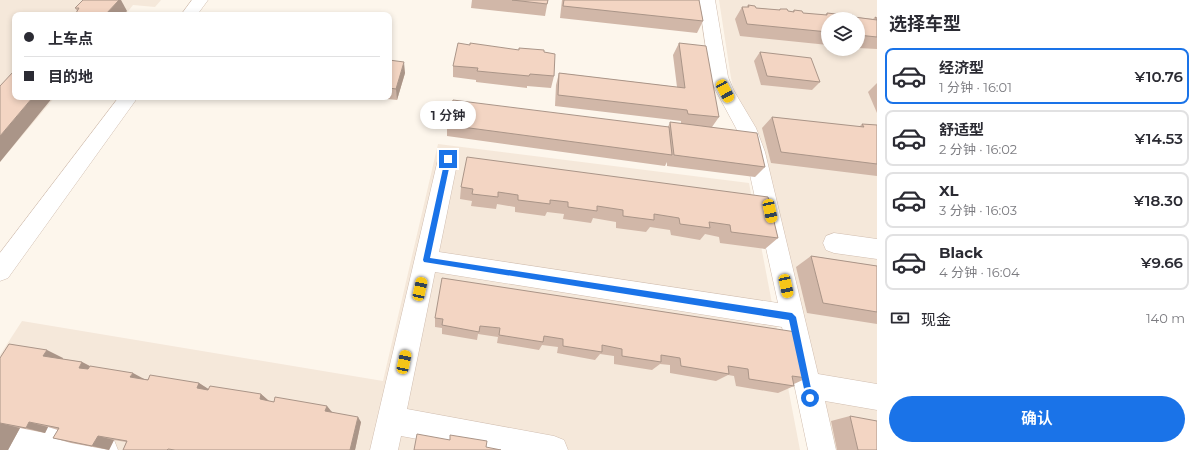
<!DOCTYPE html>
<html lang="zh">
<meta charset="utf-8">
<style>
body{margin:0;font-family:Montserrat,"Noto Sans SC",sans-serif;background:#f7f7f7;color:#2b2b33;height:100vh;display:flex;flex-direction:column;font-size:15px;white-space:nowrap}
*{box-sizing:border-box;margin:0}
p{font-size:13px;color:#7c7c81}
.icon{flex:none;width:22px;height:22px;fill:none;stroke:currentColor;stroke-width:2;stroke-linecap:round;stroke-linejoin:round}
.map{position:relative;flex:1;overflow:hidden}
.panel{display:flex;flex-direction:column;background:#fff;width:320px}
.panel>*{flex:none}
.banner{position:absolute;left:12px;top:12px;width:380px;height:88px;border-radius:8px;box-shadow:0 2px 6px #0003;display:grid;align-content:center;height:88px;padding:0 12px;background:#fff}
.fabs{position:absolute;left:821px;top:12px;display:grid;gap:8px}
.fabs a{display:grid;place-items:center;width:44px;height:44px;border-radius:50%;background:#fff;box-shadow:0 2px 6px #0003;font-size:20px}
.end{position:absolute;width:18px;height:18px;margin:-9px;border:5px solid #1a73e8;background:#fff;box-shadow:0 0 0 2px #fff}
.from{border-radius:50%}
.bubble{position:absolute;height:28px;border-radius:14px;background:#fff;box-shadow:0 2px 6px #0003;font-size:13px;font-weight:600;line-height:28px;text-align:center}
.car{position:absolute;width:12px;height:24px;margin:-12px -6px;border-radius:5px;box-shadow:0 0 3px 1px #0007;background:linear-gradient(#f5c518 24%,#345 0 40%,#f5c518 0 76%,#345 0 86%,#f5c518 0)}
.banner b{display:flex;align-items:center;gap:14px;height:38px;font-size:15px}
.banner b+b{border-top:1px solid #e1e1e2}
.banner i{width:10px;height:10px;background:#2b2b33}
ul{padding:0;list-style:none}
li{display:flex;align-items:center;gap:12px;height:56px;margin:0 8px 6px;padding:0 4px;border:2px solid #e1e1e2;border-radius:8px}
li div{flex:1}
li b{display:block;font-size:15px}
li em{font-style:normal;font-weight:600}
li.current{border-color:#1a73e8}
li>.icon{width:36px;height:36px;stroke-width:1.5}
h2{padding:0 12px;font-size:18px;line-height:48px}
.pay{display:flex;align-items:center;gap:10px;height:44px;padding:0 12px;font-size:15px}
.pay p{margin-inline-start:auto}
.action{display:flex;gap:8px;margin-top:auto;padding:8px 12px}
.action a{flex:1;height:46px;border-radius:24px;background:#1a73e8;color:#fff;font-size:16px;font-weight:600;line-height:46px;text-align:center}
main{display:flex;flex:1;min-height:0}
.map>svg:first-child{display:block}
.residential{fill:#f5e8da;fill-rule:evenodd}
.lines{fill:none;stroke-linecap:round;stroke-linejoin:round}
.minor-casing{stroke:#d1beb0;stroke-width:1}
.minor{fill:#fff;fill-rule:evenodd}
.wall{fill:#d1b7a8}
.shaded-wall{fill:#aa9588}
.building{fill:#f3d5c3;stroke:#aa9588}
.route{fill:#1a73e8}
</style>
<main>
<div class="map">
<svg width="877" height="450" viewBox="0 0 877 450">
<rect width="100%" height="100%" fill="#fdf6ec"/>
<!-- residential -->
<g class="residential">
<path d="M0,0H161L155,7L133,5L125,15H15V97H55L0,162Z"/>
<path d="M719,0H877V450H832L755,133L734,91L731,78ZM828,19H858V49H828Z"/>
<path d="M438,144L749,183L800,450H0V355L22,321L383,381Z"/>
</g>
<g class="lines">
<!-- minor casing -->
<g class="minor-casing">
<g id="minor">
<path d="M192,0H208L197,15H181Z"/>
<path d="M699,0H715L728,77L734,91L756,128L765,152L818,374L877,384V410L825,401L836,450H808L782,327L435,272L407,409L554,436L564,440L568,450H478L401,436L398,450H370L438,159L441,153L448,151L455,153L458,159L439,252L778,303L745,152L736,128L716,91L710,77Z"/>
<path d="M119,97H138L8,278L0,281V253Z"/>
<path d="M834,233L877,239V259L834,253L826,250L823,243L826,236Z"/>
<path d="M26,420L104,436L114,440L118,450H3L16,424Z"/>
</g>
</g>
<!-- minor -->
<use href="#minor" class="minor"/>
</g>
<!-- wall -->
<g class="wall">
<path d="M472,0H548L545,16L471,8Z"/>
<path d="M562,0H699L703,21L697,33L560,18Z"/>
<path d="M748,5L756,8L779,10L780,9L792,12L794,10L803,13L825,15L827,13L836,16H841L843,14L854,17L873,19L875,17L877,18V49L858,48V19H828V45L740,36L735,19L742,7H747Z"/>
<path d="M75,8L127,11L123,15H77L76,13L77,11Z"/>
<path d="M679,43L719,117L712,127L765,167L755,177L667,166V162L665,166L447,136V125L668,127L670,122L681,124V121L555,106L556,85L559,73L677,87L673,55Z"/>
<path d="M519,50L544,52L554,76L551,88L527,86V88L476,82V80L453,77V66Z"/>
<path d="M760,52L820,82L812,90L761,85L754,61Z"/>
<path d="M389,60L405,73L397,100L368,97H389Z"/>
<path d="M877,83V113L868,92Z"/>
<path d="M772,117L859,127L862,124L877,125V176L771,163L762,128Z"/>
<path d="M461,187L768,197L778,238L765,249L720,243L719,237L705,234L700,240L671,235L670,230L650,227L646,232L616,228V222L593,218L591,223L563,219L564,214L547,212L545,216L515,212V207L497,204L496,209L471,206L472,201L460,199Z"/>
<path d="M811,256L877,266V324L807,313L796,267Z"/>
<path d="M435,318L807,378L794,384V386L778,393L736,386L734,376L728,375L716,381L670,373V365L660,364L652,370L614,364V356L600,354L595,360L557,353L558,347L542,345L539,350L497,343L498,337L478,334L477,340L442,334V328L435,327Z"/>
<path d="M0,358H63V359L82,362L90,366L144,379L199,383L208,389L261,394L269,401L332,412L361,422L355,450H123L126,442L114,440L109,450L71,443L53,438L58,430L48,427L45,433L20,428L8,450H0Z"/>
<path d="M850,416L877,450H837L831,421Z"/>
</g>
<!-- shaded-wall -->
<g class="shaded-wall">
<path d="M119,0H121L127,11L123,15H105Z"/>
<path d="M404,62L405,73L397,100L396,89Z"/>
<path d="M33,97H53L0,162V136Z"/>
<path d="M47,350L63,358L60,363L43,356Z"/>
<path d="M82,362L97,370L95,375L79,368Z"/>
<path d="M133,373L146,380L130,377Z"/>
<path d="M199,383L210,390L208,395L197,388Z"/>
<path d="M261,394L269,401L268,405L260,399Z"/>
<path d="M327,406L332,412L331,416L325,411Z"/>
<path d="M358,417L361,422L355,450H350Z"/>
<path d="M29,422L48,427L45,433L26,428Z"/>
<path d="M0,423L20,428L8,450H0Z"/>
<path d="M98,436L114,440L109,450L92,446Z"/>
</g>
<!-- building -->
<g class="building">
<path d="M83,0H119L105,15H80L82,14L76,13L79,8H75Z"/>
<path d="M512,0H548L547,4Z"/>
<path d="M564,0H699L703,21L563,6Z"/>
<path d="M748,5L755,6L756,8L780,10V9H787L788,11L794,12V10L802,11L803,13L827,15V13L836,14V16L844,17L843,14L853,15L854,17L877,20L875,17L877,18V37L858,35V19H828V32L747,24L742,7H749Z"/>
<path d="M458,43L470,45V43L519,50V48L544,50V52L555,54L554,76L530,74L529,76L477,71L478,68L453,66Z"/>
<path d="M679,43L706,46L719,117L688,114L687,110L558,95L559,73L685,88Z"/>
<path d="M760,52L811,58L820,82L767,76Z"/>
<path d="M389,60L404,62L396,89L389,88Z"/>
<path d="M13,72L15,73V97H33L0,136V86Z"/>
<path d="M453,100L669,127L672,155L447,125Z"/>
<path d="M772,117L864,127L862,124L877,125V164L781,152Z"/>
<path d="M670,122L757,133L765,167L674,155Z"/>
<path d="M467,157L768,197L778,238L731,232L730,225L709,222L710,228L680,224L679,218L654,214V220L623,216V210L597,206V211L568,207V202L550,200V204L518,200V195L498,192V197L472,194L473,189L461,187Z"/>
<path d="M811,256L877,266V312L823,303Z"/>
<path d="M442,278L796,332L807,378L792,376L794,386L749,379L748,369L728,366L729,374L681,366L680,358L661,355V362L622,356V349L602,345V352L563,346V339L544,336L543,342L499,335L500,328L480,326L479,332L442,325L443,319L435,318Z"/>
<path d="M9,344L47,350L43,356L82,362L79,368L88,369L90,366L133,373L130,377L148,380L150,375L199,383L197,388L208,390L210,386L261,394L260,399L274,402L275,397L327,406L325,411L358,417L350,450H175L168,449L167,450H123L127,441L98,436L92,446L53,438L59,428L29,422L26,428L0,423V358Z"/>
<path d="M850,416L877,421V450H858Z"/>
<path d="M417,434L450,440V435L487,441L486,447L501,450H414Z"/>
</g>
<!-- route -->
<path class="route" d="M448,157L451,159L430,258L792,313L796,317L813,398L812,400L810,401L806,398L789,320L424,262L423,260L445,159Z"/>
</svg>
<div class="fabs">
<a><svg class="icon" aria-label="layers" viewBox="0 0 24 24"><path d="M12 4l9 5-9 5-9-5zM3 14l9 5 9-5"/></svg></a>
</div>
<i class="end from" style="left:810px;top:398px"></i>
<i class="end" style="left:448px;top:159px"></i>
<div class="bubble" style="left:420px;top:101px;width:56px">1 分钟</div>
<i class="car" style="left:725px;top:91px;rotate:152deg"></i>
<i class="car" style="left:770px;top:211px;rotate:168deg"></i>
<i class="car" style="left:786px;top:286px;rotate:168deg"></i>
<i class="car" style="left:420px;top:289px;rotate:12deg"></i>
<i class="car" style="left:404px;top:362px;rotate:12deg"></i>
<div class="banner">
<b><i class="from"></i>上车点</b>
<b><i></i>目的地</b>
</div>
</div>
<section class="panel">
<h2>选择车型</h2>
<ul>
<li class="current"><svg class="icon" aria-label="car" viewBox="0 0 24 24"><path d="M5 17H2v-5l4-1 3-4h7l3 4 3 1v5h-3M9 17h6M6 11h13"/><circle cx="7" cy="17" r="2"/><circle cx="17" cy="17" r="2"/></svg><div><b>经济型</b><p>1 分钟 · 16:01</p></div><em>¥10.76</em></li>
<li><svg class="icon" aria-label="car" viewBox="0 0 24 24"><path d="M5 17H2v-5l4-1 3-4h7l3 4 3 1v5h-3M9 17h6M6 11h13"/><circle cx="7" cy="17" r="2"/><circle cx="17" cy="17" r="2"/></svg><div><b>舒适型</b><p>2 分钟 · 16:02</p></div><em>¥14.53</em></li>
<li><svg class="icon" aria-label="car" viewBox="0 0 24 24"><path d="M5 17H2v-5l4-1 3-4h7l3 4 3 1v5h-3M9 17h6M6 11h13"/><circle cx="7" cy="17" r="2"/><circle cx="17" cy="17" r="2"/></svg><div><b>XL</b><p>3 分钟 · 16:03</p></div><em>¥18.30</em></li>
<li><svg class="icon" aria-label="car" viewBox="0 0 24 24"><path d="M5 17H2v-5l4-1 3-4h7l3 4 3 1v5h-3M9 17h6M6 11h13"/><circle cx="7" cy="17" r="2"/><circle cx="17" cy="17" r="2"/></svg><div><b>Black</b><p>4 分钟 · 16:04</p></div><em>¥9.66</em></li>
</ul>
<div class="pay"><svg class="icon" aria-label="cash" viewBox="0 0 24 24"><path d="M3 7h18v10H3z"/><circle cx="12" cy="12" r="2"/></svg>现金<p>140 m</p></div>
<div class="action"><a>确认</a></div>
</section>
</main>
